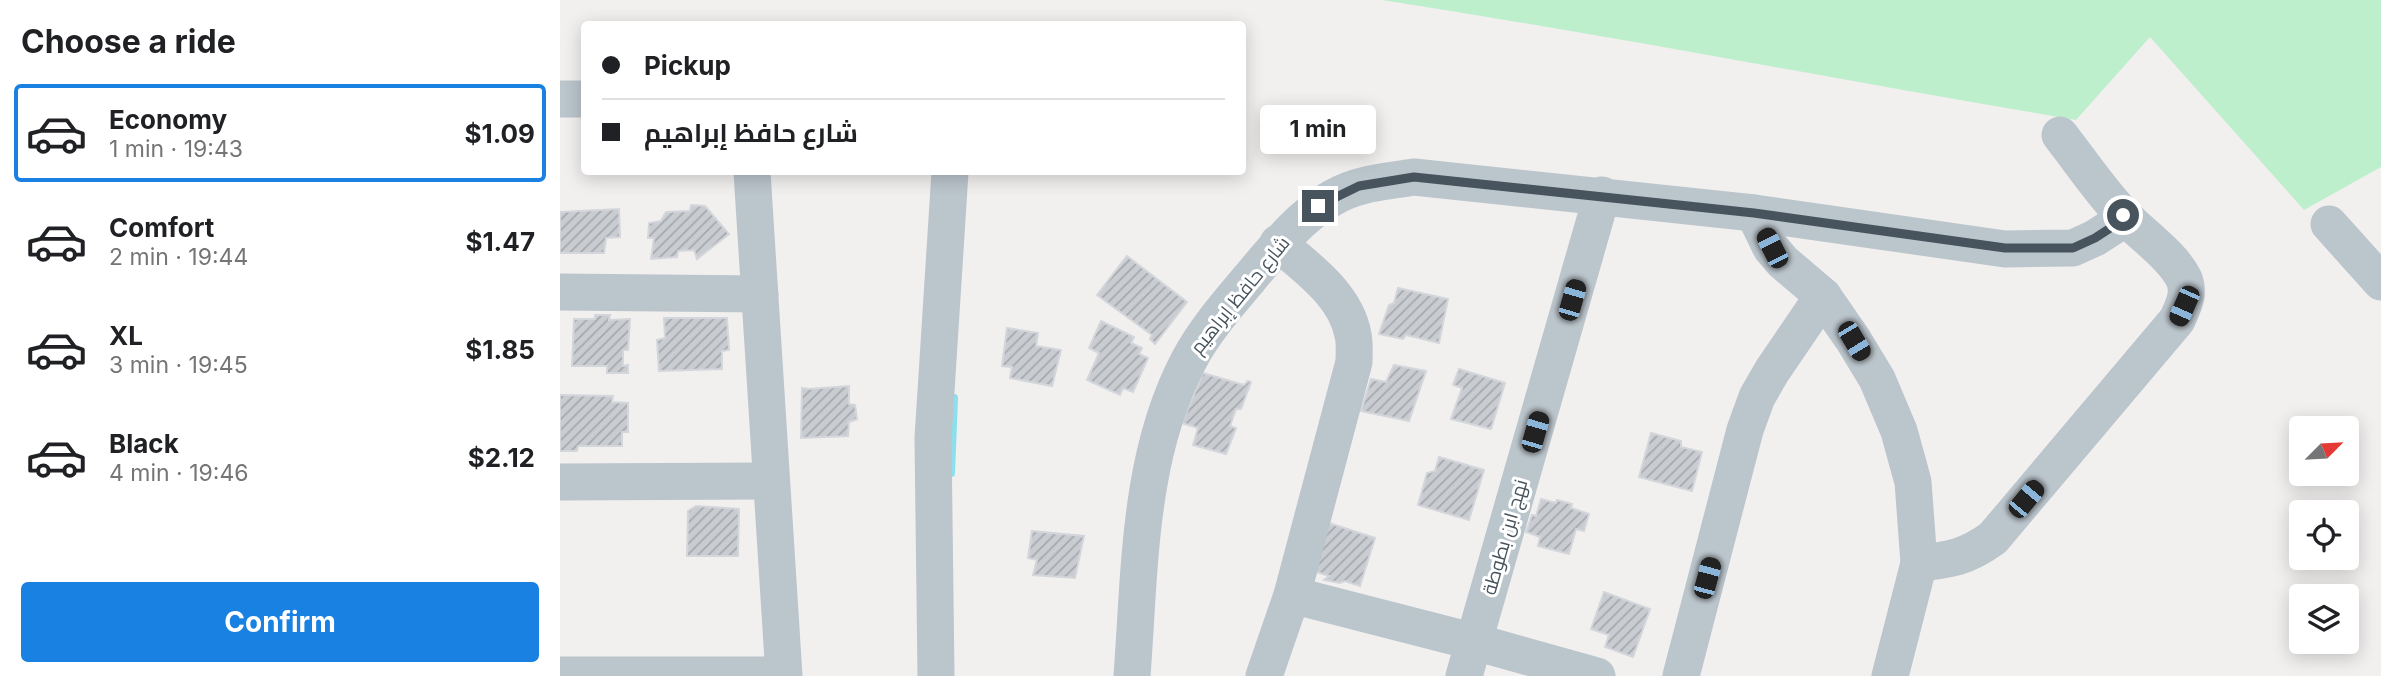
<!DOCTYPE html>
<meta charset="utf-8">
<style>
body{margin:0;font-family:Inter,Cairo,sans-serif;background:#f2f2f2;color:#202124;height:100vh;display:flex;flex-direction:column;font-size:26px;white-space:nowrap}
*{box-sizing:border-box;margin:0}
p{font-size:23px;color:#757577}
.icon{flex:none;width:38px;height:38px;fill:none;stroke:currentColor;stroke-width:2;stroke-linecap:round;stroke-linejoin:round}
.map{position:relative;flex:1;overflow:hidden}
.details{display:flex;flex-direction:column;background:#fff;width:560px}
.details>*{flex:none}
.hud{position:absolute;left:21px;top:21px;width:665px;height:154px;border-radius:7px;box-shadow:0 4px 18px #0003;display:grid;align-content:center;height:154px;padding:0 21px;background:#fff}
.needle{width:46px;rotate:66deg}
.controls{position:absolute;left:1729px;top:416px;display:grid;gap:14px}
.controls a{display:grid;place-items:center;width:70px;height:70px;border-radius:7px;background:#fff;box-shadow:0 4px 18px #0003;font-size:35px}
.end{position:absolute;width:32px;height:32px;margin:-16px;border:9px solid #47545d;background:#fff;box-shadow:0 0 0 4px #fff}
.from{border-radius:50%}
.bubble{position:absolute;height:49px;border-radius:7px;background:#fff;box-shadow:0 4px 18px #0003;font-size:23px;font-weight:700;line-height:49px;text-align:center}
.car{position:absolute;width:21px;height:42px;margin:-21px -10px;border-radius:9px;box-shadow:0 0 5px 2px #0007;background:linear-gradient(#222 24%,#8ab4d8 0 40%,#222 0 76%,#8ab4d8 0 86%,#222 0)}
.hud b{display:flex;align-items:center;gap:24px;height:66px;font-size:26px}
.hud b+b{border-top:2px solid #e0e0e0}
.hud i{width:18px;height:18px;background:#202124}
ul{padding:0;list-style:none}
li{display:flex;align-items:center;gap:21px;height:98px;margin:0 14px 10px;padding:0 7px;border:4px solid transparent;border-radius:7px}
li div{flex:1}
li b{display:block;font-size:26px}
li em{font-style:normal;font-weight:700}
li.active{border-color:#1981e2}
li>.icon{width:63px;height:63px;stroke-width:1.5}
h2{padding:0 21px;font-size:32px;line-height:84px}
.primary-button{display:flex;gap:14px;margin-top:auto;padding:14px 21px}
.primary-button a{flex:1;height:80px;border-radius:7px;background:#1981e2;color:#fff;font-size:28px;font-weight:700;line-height:80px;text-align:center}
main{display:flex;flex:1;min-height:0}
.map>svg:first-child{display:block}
.green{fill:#beefcd}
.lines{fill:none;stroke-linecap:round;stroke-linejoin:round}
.stream{stroke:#8be0ec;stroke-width:8}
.building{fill:url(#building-hatch);stroke:#d3d6db;stroke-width:2}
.minor{stroke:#bbc5cc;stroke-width:37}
.route{stroke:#47545d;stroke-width:9}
.labels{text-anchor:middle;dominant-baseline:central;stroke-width:6;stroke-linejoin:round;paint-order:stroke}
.street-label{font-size:19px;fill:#47545d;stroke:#fff}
</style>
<main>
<section class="details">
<h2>Choose a ride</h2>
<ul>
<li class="active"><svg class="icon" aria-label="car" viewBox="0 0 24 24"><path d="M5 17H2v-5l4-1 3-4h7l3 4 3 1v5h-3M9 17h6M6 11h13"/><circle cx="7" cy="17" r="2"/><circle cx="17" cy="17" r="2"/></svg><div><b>Economy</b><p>1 min · 19:43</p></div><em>$1.09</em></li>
<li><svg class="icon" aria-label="car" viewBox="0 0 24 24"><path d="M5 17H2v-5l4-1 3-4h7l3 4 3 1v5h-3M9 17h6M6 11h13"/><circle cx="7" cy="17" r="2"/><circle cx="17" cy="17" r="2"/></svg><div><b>Comfort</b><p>2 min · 19:44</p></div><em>$1.47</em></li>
<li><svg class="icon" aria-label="car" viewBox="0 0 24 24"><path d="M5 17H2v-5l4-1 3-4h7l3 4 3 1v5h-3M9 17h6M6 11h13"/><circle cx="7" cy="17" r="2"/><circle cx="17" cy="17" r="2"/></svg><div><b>XL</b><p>3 min · 19:45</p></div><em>$1.85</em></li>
<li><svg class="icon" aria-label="car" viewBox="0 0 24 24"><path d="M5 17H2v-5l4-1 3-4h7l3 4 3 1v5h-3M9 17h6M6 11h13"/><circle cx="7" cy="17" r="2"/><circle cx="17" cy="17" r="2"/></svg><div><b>Black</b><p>4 min · 19:46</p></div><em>$2.12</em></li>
</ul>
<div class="primary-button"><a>Confirm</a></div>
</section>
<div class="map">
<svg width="1821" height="676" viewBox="0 0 1821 676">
<defs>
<pattern id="building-hatch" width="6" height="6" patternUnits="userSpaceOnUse" patternTransform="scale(1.75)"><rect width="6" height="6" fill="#c9cdd2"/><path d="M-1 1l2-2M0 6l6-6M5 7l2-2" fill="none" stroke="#a5a9ae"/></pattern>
</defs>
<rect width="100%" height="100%" fill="#f2efef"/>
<!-- green -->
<path class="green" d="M822,0H1821V167L1744,210L1590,37L1516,120C1285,81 1054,36 822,0Z"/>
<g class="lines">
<!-- stream -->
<path class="stream" d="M391,473L394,398"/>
</g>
<!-- building -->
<g class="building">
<path d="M131,205L145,206L169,234L137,259L134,250L118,251L117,257L91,259L94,238H88L89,223L101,221L106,212L130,211Z"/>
<path d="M59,209L60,237L46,238L44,253H0V212Z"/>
<path d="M567,256L627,302L595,344L590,339L592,335L537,295Z"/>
<path d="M838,288L888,299L879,343L846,335L843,339L819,334L829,305L834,303Z"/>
<path d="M35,315H50L49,320L70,319L68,350H63V366L68,365V373H47V366H12L14,319H35Z"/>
<path d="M104,318H167L169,350L162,351V369L99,371L97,340L105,338Z"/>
<path d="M541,321L574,337L571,343L582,348L579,354L588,358L573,392L563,388L560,395L527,380L539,353L529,348Z"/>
<path d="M447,328L478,333L476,346L501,350L492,386L450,378L452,367L442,366Z"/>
<path d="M834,365L866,371L849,421L801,411L811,379L826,382Z"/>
<path d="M899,369L945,383L931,429L891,419L902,388L893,385Z"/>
<path d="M643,373L684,385L688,381L691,382L681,409H676L670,426L676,428L666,454L633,445L638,428L622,423Z"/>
<path d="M289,386V404L295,405L297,419L289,422L288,436L241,438L242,388L249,389Z"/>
<path d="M0,395L53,396L52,402L68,403V432H62V446H18L17,451H0Z"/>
<path d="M1091,433L1121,441V447L1142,452L1132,491L1079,477Z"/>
<path d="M879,457L924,470L909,520L858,505L867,473L875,471Z"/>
<path d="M981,499L996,503L997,500L1012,504L1011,508L1029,514L1024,531L1016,529L1009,554L978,546L980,537L966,532L972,515L976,516Z"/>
<path d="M136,506L179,509L178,556H127L128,511Z"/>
<path d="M769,523L815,538L800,586L785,581L780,583L764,580L769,576L754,571Z"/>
<path d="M472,531L524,536L515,578L473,575L477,560L468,558Z"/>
<path d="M1044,592L1090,609L1073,657L1045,647L1049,635L1031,629Z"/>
</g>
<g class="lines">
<!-- minor -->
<g class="minor">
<path d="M0,99H24"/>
<path d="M192,172L224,676"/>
<path d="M1194,213L1445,249L1513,248L1535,238L1555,225L1563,215"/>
<path d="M1769,224L1821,282"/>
<path d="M0,292L200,294"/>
<path d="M0,482L211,481"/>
<path d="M1359,563C1390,560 1407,557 1433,538L1617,320C1623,307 1630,293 1624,279C1613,256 1582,235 1564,216C1541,192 1521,162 1500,135"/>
<path d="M732,595L915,642L1037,676"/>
<path d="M0,675H223"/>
<path d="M376,676L373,438L390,172"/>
<path d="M572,676C580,570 578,456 629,360C645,330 668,304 689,279C719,243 755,197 802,186C819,181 837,180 854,177L1194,213L1211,248L1223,262L1263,296L1294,341L1317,379L1339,431L1353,482L1359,563L1330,676"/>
<path d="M704,676L732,595L794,362C794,353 795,343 793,335C786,295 747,268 718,243"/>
<path d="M904,676L1042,195"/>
<path d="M1121,676L1185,430L1197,397L1212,371L1263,296"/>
</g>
</g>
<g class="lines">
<!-- route -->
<path class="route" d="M758,206L799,186L854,177L1194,213L1445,248H1513L1535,238L1555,225L1563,215"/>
</g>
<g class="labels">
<!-- street labels -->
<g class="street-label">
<text transform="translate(680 295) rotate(-51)">شارع حافظ إبراهيم</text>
<text transform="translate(945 537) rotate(-74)">نهج ابن بطوطة</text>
</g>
</g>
</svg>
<div class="controls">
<a><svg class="needle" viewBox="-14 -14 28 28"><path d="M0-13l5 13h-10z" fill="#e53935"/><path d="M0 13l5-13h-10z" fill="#757577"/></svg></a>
<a><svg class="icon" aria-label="locate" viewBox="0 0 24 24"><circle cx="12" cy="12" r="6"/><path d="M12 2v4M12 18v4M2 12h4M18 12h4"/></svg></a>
<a><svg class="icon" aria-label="layers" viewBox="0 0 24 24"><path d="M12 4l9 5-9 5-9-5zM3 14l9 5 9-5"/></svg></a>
</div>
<i class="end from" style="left:1563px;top:215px"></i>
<i class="end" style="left:758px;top:206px"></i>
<div class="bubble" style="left:700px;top:105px;width:116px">1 min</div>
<i class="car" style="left:1212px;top:248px;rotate:333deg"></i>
<i class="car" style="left:1012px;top:300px;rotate:16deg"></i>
<i class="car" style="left:1624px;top:306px;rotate:204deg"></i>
<i class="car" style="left:1294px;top:341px;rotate:149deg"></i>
<i class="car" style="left:975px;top:432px;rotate:16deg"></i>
<i class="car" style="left:1466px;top:499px;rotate:40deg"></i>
<i class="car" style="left:1147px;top:578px;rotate:15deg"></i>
<div class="hud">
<b><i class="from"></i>Pickup</b>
<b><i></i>شارع حافظ إبراهيم</b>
</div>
</div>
</main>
